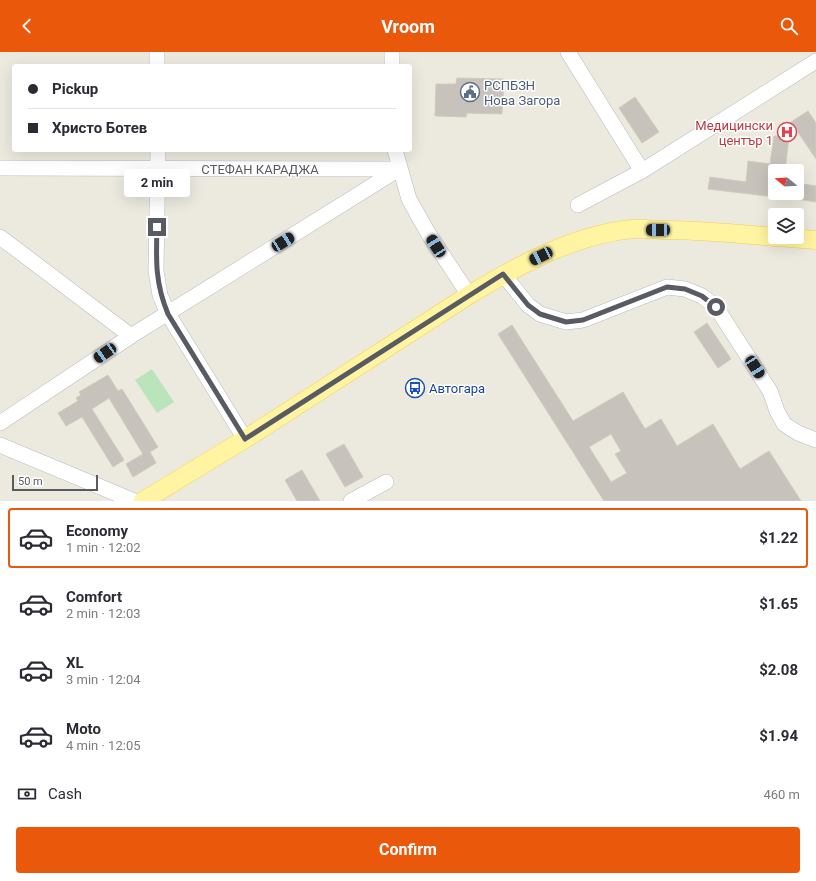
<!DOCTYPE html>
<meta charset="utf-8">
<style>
body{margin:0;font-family:Roboto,sans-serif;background:#f7f7f7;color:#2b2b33;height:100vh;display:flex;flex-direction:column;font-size:15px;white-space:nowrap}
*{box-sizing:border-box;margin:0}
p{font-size:13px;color:#7c7c81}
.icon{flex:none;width:22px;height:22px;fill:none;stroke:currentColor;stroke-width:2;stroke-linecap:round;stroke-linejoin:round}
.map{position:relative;height:449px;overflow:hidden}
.drawer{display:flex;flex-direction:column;background:#fff;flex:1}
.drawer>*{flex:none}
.top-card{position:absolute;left:12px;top:12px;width:400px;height:88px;border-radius:4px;box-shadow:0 4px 16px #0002;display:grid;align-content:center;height:88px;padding:0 16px;background:#fff}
.needle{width:26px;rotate:288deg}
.fabs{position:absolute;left:768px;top:112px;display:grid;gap:8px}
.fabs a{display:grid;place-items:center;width:36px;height:36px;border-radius:4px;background:#fff;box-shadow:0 4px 16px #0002;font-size:20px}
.scale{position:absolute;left:12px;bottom:10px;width:86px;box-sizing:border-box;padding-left:4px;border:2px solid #585b61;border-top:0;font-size:11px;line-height:14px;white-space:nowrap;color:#585b61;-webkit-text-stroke:3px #fff;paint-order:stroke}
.end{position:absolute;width:18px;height:18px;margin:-9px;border:5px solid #585b61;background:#fff;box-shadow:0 0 0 2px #fff}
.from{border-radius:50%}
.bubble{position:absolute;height:28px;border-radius:4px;background:#fff;box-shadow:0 4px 16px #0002;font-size:13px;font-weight:700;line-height:28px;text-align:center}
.car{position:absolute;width:12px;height:24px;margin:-12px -6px;border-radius:5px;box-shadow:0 0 3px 1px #0007;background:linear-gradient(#222 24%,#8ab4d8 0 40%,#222 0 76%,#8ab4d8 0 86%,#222 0)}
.top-card b{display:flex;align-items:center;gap:14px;height:38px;font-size:15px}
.top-card b+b{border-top:1px solid #e1e1e2}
.top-card i{width:10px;height:10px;background:#2b2b33}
ul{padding:7px 0 0;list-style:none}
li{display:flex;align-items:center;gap:12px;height:60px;margin:0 8px 6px;padding:0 8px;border:2px solid transparent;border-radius:4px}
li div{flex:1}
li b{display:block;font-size:15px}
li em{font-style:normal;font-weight:700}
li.active{border-color:#ea580c}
li>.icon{width:36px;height:36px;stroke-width:1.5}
.pay{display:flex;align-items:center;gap:10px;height:44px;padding:0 16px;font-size:15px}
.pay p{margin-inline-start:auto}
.cta{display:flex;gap:8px;margin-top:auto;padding:8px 16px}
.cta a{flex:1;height:46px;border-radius:4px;background:#ea580c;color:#fff;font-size:16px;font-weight:700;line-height:46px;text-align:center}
header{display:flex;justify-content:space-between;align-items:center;height:52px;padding:0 16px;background:#ea580c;color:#fff;font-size:18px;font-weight:700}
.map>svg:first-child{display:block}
.green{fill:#bae5bc}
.building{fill:#c7c3bc;stroke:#d1cbbd;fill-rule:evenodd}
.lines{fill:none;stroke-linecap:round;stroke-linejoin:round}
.minor-casing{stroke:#b7b9bf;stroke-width:16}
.major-casing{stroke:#f5cf4e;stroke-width:19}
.minor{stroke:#fff;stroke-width:15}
.major{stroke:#fff4a1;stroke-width:18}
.route{stroke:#585b61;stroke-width:5}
.labels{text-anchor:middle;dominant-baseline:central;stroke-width:3;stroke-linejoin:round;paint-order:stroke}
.service-label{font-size:13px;fill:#4e5e75;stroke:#fff;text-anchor:start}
.health-label{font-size:13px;fill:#be3a42;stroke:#fff;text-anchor:end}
.street-label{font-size:13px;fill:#585b61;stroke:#fff}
.transit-label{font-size:13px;fill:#164399;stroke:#fff;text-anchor:start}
</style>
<header><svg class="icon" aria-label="back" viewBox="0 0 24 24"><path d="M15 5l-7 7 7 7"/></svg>Vroom<svg class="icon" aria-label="search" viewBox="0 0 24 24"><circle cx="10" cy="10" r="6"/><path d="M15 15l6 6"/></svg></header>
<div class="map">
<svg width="816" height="449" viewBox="0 0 816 449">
<rect width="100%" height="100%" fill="#eceadf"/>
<!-- green -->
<path class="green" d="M152,317L174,350L157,361L135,328Z"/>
<!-- building -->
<g class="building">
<path d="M457,26L504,27L502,62L467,61L466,65L435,64L436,32H456Z"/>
<path d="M635,45L659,80L642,91L619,56Z"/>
<path d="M808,59L816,71V107L791,70Z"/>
<path d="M774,84L789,85L785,119H775V145L708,137L710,125L746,130L748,109L770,112Z"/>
<path d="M797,131L816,134V150L797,147Z"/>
<path d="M707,271L731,307L718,316L694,280Z"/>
<path d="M512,273L573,369L623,340L645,377L661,367L677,394L713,372L740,417L769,399L801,449H604L498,282ZM611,382L621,399L615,402L627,421L611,430L589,395Z"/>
<path d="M108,323L118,339L122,337L158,395L150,400L156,411L133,425L126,412L143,402L109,346L92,357L124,408L113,415L82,365L66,374L58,361L78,349L76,346L81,343L79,340Z"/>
<path d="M344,392L363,425L345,435L326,402Z"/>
<path d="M302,418L320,449H297L285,428Z"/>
</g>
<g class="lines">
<!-- minor casing -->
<g class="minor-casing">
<g id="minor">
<path d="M157,0V14"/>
<path d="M392,0V14"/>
<path d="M568,0L642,119"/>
<path d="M158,98L156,219L160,243L168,262L245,387"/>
<path d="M395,98L409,147L428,181L469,243"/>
<path d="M0,116L399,117"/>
<path d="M578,153L642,119L816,9"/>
<path d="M0,185L131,284"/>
<path d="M503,222L528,253L540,262L566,270L583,268L667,235L685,237L702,244L716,255L770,339L777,359L784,372L798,381L816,388"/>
<path d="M0,371L131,284L399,117"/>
<path d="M0,393L134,449"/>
<path d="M351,449L386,430"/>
</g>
</g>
<!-- major casing -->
<g class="major-casing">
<g id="major">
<path d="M777,185L816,188"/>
<path d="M143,449L245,387L469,243C519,213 573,183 632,177C643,176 654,178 665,178C702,178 738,182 775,185"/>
</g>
</g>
<!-- minor -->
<use href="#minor" class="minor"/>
<!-- major -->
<use href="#major" class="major"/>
</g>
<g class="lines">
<!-- route -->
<path class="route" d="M157,175C156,208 155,231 168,262L245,387L503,222L528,253L540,262L566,270L583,268L667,235L685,237L702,244L716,255"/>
</g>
<!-- icons -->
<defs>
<g id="civic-ring" transform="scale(1)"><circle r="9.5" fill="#fff" stroke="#5c6f8a" stroke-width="1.5"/><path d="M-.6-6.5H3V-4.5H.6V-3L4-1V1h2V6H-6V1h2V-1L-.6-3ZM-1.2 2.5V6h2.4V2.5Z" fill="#5c6f8a"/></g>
<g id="hospital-ring" transform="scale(1)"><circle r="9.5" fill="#fff" stroke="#e0444e" stroke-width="1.5"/><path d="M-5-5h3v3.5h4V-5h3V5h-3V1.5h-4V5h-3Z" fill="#e0444e"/></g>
<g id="bus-ring" transform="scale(1)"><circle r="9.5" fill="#fff" stroke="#1a4fb4" stroke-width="1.5"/><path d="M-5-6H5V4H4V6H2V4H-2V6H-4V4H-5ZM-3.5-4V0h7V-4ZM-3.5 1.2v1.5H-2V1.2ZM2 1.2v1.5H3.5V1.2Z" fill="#1a4fb4"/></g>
</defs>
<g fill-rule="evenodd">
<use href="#civic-ring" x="470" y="40"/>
<use href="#hospital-ring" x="787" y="80"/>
<use href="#bus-ring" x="415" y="336"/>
</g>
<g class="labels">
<!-- service labels -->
<g class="service-label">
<text x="484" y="33">РСПБЗН<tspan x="484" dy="15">Нова Загора</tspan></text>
</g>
<!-- health labels -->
<g class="health-label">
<text x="773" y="73">Медицински<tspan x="773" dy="15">център 1</tspan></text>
</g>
<!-- street labels -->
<g class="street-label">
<text x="260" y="117">СТЕФАН КАРАДЖА</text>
</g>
<!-- transit labels -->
<g class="transit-label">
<text x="429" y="336">Автогара</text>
</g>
</g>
</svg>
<div class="fabs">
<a><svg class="needle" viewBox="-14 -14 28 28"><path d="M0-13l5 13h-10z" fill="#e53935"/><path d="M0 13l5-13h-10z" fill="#7c7c81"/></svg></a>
<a><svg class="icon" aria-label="layers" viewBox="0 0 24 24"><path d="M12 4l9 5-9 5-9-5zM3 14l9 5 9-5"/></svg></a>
</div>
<div class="scale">50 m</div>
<i class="end from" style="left:716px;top:255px"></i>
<i class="end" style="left:157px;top:175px"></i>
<div class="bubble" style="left:124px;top:117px;width:66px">2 min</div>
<i class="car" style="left:658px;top:178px;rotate:270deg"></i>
<i class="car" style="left:283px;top:190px;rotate:58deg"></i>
<i class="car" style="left:436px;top:194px;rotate:327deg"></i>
<i class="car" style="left:541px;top:204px;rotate:244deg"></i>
<i class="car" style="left:105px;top:301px;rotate:236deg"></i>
<i class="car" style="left:755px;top:315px;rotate:147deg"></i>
<div class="top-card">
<b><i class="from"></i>Pickup</b>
<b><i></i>Христо Ботев</b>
</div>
</div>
<section class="drawer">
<ul>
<li class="active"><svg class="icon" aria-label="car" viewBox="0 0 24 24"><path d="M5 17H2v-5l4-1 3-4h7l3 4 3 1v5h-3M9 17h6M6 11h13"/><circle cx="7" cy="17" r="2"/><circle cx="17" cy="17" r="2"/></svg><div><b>Economy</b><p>1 min · 12:02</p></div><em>$1.22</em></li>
<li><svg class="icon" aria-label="car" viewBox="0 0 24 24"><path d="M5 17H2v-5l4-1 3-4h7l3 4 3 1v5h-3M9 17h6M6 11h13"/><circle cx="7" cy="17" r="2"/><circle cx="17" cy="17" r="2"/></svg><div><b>Comfort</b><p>2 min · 12:03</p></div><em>$1.65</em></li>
<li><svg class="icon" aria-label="car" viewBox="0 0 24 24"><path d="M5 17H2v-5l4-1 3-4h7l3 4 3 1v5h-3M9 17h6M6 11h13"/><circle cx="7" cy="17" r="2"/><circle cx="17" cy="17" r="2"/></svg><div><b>XL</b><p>3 min · 12:04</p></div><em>$2.08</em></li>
<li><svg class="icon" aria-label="car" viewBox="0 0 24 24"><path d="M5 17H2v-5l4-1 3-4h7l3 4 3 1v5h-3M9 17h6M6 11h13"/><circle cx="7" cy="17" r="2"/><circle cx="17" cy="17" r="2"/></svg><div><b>Moto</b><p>4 min · 12:05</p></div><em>$1.94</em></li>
</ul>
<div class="pay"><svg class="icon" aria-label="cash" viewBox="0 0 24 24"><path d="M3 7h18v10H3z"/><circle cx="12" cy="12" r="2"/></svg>Cash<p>460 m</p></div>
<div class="cta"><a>Confirm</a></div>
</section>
